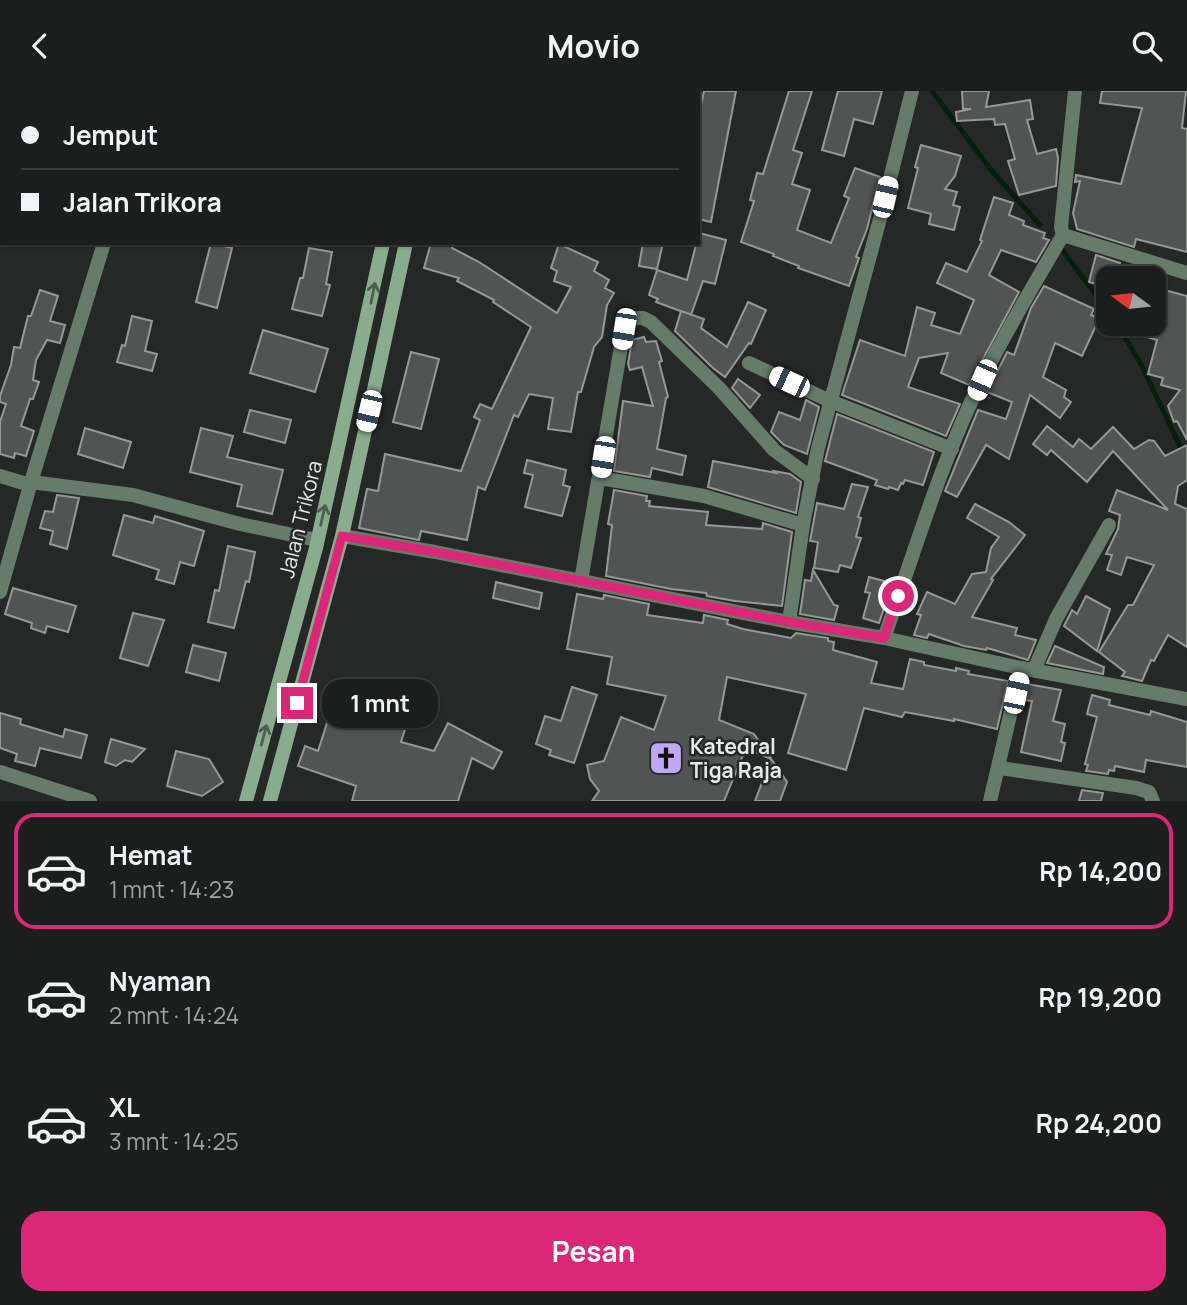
<!DOCTYPE html>
<html lang="id">
<meta charset="utf-8">
<style>
body{margin:0;font-family:Manrope,sans-serif;background:#252726;color:#f1f3f6;height:100vh;display:flex;flex-direction:column;font-size:26px;white-space:nowrap}
*{box-sizing:border-box;margin:0}
p{font-size:23px;color:#a0a2a4}
.icon{flex:none;width:38px;height:38px;fill:none;stroke:currentColor;stroke-width:2;stroke-linecap:round;stroke-linejoin:round}
.map{position:relative;height:710px;overflow:hidden}
.details{display:flex;flex-direction:column;background:#1c1e1d;flex:1}
.details>*{flex:none}
.banner{position:absolute;left:0px;top:0px;width:700px;height:154px;box-shadow:0 2px 5px #0004,0 0 0 2px #3a3c3b;display:grid;align-content:center;height:154px;padding:0 21px;background:#1c1e1d}
.needle{width:46px;rotate:285deg}
.buttons{position:absolute;left:1096px;top:175px;display:grid;gap:14px}
.buttons a{display:grid;place-items:center;width:70px;height:70px;border-radius:14px;background:#1c1e1d;box-shadow:0 2px 5px #0004,0 0 0 2px #3a3c3b;font-size:35px}
.end{position:absolute;width:32px;height:32px;margin:-16px;border:9px solid #db2777;background:#fff;box-shadow:0 0 0 4px #fff}
.from{border-radius:50%}
.bubble{position:absolute;height:49px;border-radius:21px;background:#1c1e1d;box-shadow:0 2px 5px #0004,0 0 0 2px #3a3c3b;font-size:23px;font-weight:700;line-height:49px;text-align:center}
.car{position:absolute;width:21px;height:42px;margin:-21px -10px;border-radius:9px;box-shadow:0 0 5px 2px #0007;background:linear-gradient(#fff 24%,#345 0 40%,#fff 0 76%,#345 0 86%,#fff 0)}
.banner b{display:flex;align-items:center;gap:24px;height:66px;font-size:26px}
.banner b+b{border-top:2px solid #3a3c3b}
.banner i{width:18px;height:18px;background:#f1f3f6}
ul{padding:12px 0 0;list-style:none}
li{display:flex;align-items:center;gap:21px;height:116px;margin:0 14px 10px;padding:0 7px;border:4px solid transparent;border-radius:21px}
li div{flex:1}
li b{display:block;font-size:26px}
li em{font-style:normal;font-weight:700}
li.current{border-color:#db2777}
li>.icon{width:63px;height:63px;stroke-width:1.5}
.action{display:flex;gap:14px;margin-top:auto;padding:14px 21px}
.action a{flex:1;height:80px;border-radius:21px;background:#db2777;color:#fff;font-size:28px;font-weight:700;line-height:80px;text-align:center}
header{display:flex;justify-content:space-between;align-items:center;height:91px;padding:0 21px;background:#1c1e1d;font-size:32px;font-weight:700}
.map>svg:first-child{display:block}
.lines{fill:none;stroke-linecap:round;stroke-linejoin:round}
.stream{stroke:#041f0a;stroke-width:5}
.building{fill:#525453;stroke:#969896;stroke-width:2}
.minor{stroke:#667c69;stroke-width:14}
.secondary{stroke:#89ac8e;stroke-width:14}
.oneway{stroke:#4e5d50}
.route{stroke:#db2777;stroke-width:9}
.labels{text-anchor:middle;dominant-baseline:central;stroke-width:5;stroke-linejoin:round;paint-order:stroke}
.street-label{font-size:21px;fill:#e9ebea;stroke:#262827}
.poi-label{font-size:21px;font-weight:bold;fill:#e9ebea;stroke:#262827;text-anchor:start}
</style>
<header><svg class="icon" aria-label="back" viewBox="0 0 24 24"><path d="M15 5l-7 7 7 7"/></svg>Movio<svg class="icon" aria-label="search" viewBox="0 0 24 24"><circle cx="10" cy="10" r="6"/><path d="M15 15l6 6"/></svg></header>
<div class="map">
<svg width="1187" height="710" viewBox="0 0 1187 710">
<rect width="100%" height="100%" fill="#262827"/>
<g class="lines">
<!-- stream -->
<g class="stream">
<path d="M932,0L991,79L1040,134"/>
<path d="M1060,156L1108,220"/>
<path d="M1117,233L1142,275L1187,370"/>
</g>
</g>
<!-- building -->
<g class="building">
<path d="M704,0H736L711,131L698,128V29Z"/>
<path d="M789,0H812L793,59L802,62L792,93L810,99L797,139L831,152L849,107L844,105L855,77L880,86L867,138L856,166L859,167L849,195L798,177L799,175L773,165L774,163L741,151L754,110L750,109L757,82L763,83Z"/>
<path d="M838,0H882L873,33L854,28L844,65L822,59Z"/>
<path d="M962,0H989L986,16L1030,9L1033,28L1027,29L1037,63L1056,58L1058,67L1056,95L1019,104L1008,70L1015,68L1005,33L995,34L994,28L957,30L956,21L971,18H963Z"/>
<path d="M1102,0H1186L1182,37L1187,38V161L1136,148L1134,156L1077,138L1073,122L1080,90L1075,91L1076,84L1121,93L1142,17L1100,12Z"/>
<path d="M921,54L961,65L955,85L945,98L957,101L953,114L960,116L954,139L929,133L931,123L908,117L918,77L915,76Z"/>
<path d="M994,106L1013,112L1009,124L1024,130L1023,134L1045,142L1043,147L1049,149L1036,171L1001,159L989,184L1019,201L969,294L941,282L948,262L919,267L908,296L960,313L946,345L842,304L860,249L905,265L917,216L935,222L931,234L960,243L974,209L937,192L946,172L967,181L982,150L980,149Z"/>
<path d="M699,142L726,149L715,193L703,190L691,224L656,211L658,208L649,204L657,179L687,189Z"/>
<path d="M211,152L232,157L217,217L196,211Z"/>
<path d="M431,152H453L452,157L479,171L557,222L571,196L554,190L557,180L551,177L559,153L598,171L594,180L609,189L605,197L614,202L607,214L602,246L594,256L581,301H578L571,341L548,338L553,307L529,303L518,326L514,324L485,399L478,396L467,449L421,440L419,449L359,437L367,398L378,400L385,363L461,380L480,329L474,326L480,313L492,318L531,236L493,211L494,209L457,190L459,187L424,177Z"/>
<path d="M643,152H663L657,178L639,175Z"/>
<path d="M309,157L332,161L326,193L330,194L322,225L292,218L300,187H303Z"/>
<path d="M1096,164L1120,172L1116,187H1108V196L1089,191Z"/>
<path d="M1044,195L1094,218L1091,224L1099,228L1082,265L1055,252L1043,286L1066,299L1064,306L1071,311L1060,327L1030,304L1009,368L986,354L957,406L945,400L978,319L1006,328L1012,311L987,301L1007,261L1014,264L1031,217Z"/>
<path d="M1153,196L1187,205V349L1177,330L1174,331L1168,315L1180,299L1161,294L1163,287L1148,283L1157,249L1114,236V233H1153Z"/>
<path d="M40,199L58,205L50,230L65,234L60,252L47,249L36,269L33,289L39,291L33,308H30L21,335L34,340L26,365L15,362L14,367L0,363V331L6,313L0,311V305L11,274L14,256L20,257L28,225H31Z"/>
<path d="M748,211L766,219L751,253L749,252L725,286L713,277L675,240L681,220L704,228L701,237L727,256Z"/>
<path d="M132,225L152,230L145,260L157,263L152,280L117,271L122,254L125,255Z"/>
<path d="M263,239L328,258L315,301L250,282Z"/>
<path d="M644,246L646,251L656,250L662,270L659,271L668,306L666,307L657,358L686,365L682,384L652,377L650,386L614,380L623,310L653,315L642,276L630,279L628,273L632,249Z"/>
<path d="M411,261L439,268L421,338L393,331Z"/>
<path d="M738,288L760,304L750,317L732,297Z"/>
<path d="M806,309L819,316L807,363L784,354L771,341L779,321L800,329Z"/>
<path d="M250,319L291,329L285,352L244,341Z"/>
<path d="M837,323L934,361L923,394L905,389L903,393L901,392L898,399L889,396L888,398L875,394L877,389L825,370Z"/>
<path d="M1047,335L1073,356L1079,348L1091,358L1113,336L1134,358L1149,349L1154,350L1165,365L1187,354V389L1178,395L1175,413L1187,418V556L1168,544L1154,570L1151,569L1142,590L1122,585L1125,581L1099,561L1128,514H1133L1154,474L1127,466L1121,484L1107,479L1112,464L1106,463L1118,438L1120,424L1109,420L1117,399L1168,419L1113,360L1087,391L1051,359L1047,364L1033,353Z"/>
<path d="M85,337L131,351L123,377L78,363Z"/>
<path d="M201,337L233,345L227,366L283,379L272,423L237,415L242,394L190,381Z"/>
<path d="M527,369L566,379L563,394L570,396L562,425L525,416L533,384L524,382Z"/>
<path d="M713,370L776,382L774,380L790,383L801,391L796,422L708,396Z"/>
<path d="M852,393L868,396L858,426L861,427L856,446L861,447L851,477L840,474L838,481L814,477L818,451L810,450L817,412L844,418Z"/>
<path d="M614,399L647,405L646,410H650L649,415L708,421L706,434L762,438L763,432L792,441L782,515L735,510L707,505L706,502L671,498L606,485L612,434L608,433Z"/>
<path d="M57,404L79,407L67,458L50,453L53,440L40,437L45,420L53,421Z"/>
<path d="M975,413L1009,431L1025,444L991,488L993,489L972,526L1017,537L1015,544L1036,549L1028,569L987,557L986,559L964,555L929,543L927,547L914,544L921,524L917,523L927,501L955,513L972,483L986,481L991,457L999,446L967,427Z"/>
<path d="M124,424L153,432L155,425L204,440L194,475L180,471L174,493L156,488L159,479L113,464Z"/>
<path d="M228,455L255,461L249,491L246,490L234,537L208,531L215,499L219,500Z"/>
<path d="M813,479L834,514L838,515L834,529L800,523L805,489L811,490Z"/>
<path d="M869,486L884,490L882,495L891,497L879,532L863,527L870,502L865,501Z"/>
<path d="M496,491L542,502L539,518L493,507Z"/>
<path d="M13,497L76,515L68,541L47,535L45,542L31,537L32,532L5,523Z"/>
<path d="M577,503L603,508L604,504L649,513L647,524L703,532L704,524L728,529L727,533L743,538L791,547L796,542L828,547V550L834,551L833,559L877,571L871,592L903,598L910,568L924,571V574L956,580V577L969,580L968,583L1008,590L997,638L954,628V630L905,621L902,626L864,617L846,679L788,662L806,603L727,586L719,629L754,643L787,691L780,710H755L771,668L746,657L724,710H592L599,700L590,688L587,674L604,670L621,626L654,639L666,605L607,593L612,566L567,558Z"/>
<path d="M1086,505L1110,518L1097,560L1064,535L1072,519L1077,523Z"/>
<path d="M133,522L164,529L148,575L120,567Z"/>
<path d="M193,554L226,562L219,590L186,581Z"/>
<path d="M1055,555L1104,576L1103,583L1047,572Z"/>
<path d="M1027,593L1061,599L1053,630L1065,633L1061,651L1065,652L1061,670L1021,661L1032,610L1024,609Z"/>
<path d="M572,596L597,604L574,672L549,664L551,659L536,653L545,625L561,630Z"/>
<path d="M1092,604L1110,609L1109,614L1150,624L1151,620L1187,631V676L1146,669L1144,681L1115,675L1114,680L1109,679L1108,683L1086,680L1088,674L1085,673L1097,626L1087,623Z"/>
<path d="M335,607L408,629L401,651L434,660L448,632L502,661L493,678L472,667L458,710H352L356,695L298,675L305,655L318,660Z"/>
<path d="M0,622L21,628L20,633L63,646L65,638L87,644L81,667L40,657L35,675L15,670L17,663L0,657Z"/>
<path d="M111,648L145,658L132,671L125,669L116,675L105,671Z"/>
<path d="M176,660L209,668L223,691L202,705L167,695Z"/>
<path d="M1082,699L1103,702L1101,710H1079Z"/>
</g>
<g class="lines">
<!-- minor -->
<g class="minor">
<path d="M1075,0L1061,136L1063,144L1187,182"/>
<path d="M145,2V0"/>
<path d="M749,272L830,310L952,358"/>
<path d="M0,385L30,394"/>
<path d="M600,387L704,405L803,434"/>
<path d="M31,391L133,404L240,433L317,449"/>
<path d="M342,445L435,461L789,531L884,547L1021,577L1187,608"/>
<path d="M581,490L624,238L627,232L633,227H643L651,231L719,297L774,359L813,388"/>
<path d="M0,501L31,391L104,152"/>
<path d="M789,531L803,434L818,357L881,124L912,0"/>
<path d="M884,547C915,460 941,370 982,288C1007,239 1035,191 1063,144"/>
<path d="M1034,579L1056,528L1109,434"/>
<path d="M1000,677L1136,697L1149,701L1153,710"/>
<path d="M0,681L90,710"/>
<path d="M990,710L1021,577"/>
</g>
<!-- secondary -->
<g class="secondary">
<path d="M413,2V0"/>
<path d="M435,2V0"/>
<path d="M246,710L316,457L383,152"/>
<path d="M270,710L342,445L406,152"/>
</g>
</g>
<!-- one-way arrows -->
<defs><path id="oneway-shaft" d="M-6 0H5M1.5-3L5.5 0L1.5 3" fill="none" stroke-width="1.6" stroke-linecap="round" stroke-linejoin="round" transform="scale(1.75)"/></defs>
<g class="oneway">
<use href="#oneway-shaft" transform="translate(373 202) rotate(-79)"/>
<use href="#oneway-shaft" transform="translate(323 424) rotate(-77)"/>
<use href="#oneway-shaft" transform="translate(264 644) rotate(-75)"/>
</g>
<g class="lines">
<!-- route -->
<path class="route" d="M297,612L342,445L435,461L789,531L884,547L898,505"/>
</g>
<!-- icons -->
<defs>
<g id="church-square" transform="scale(1.75)"><rect x="-9" y="-9" width="18" height="18" rx="4" fill="#c1a8f3" stroke="#262827"/><path d="M-1.2-6h2.4v3.5h3.3v2.4h-3.3V6h-2.4V-.1h-3.3v-2.4h3.3Z" fill="#111"/></g>
</defs>
<g fill-rule="evenodd">
<use href="#church-square" x="666" y="667"/>
</g>
<g class="labels">
<!-- street labels -->
<g class="street-label">
<text transform="translate(300 428) rotate(-76)">Jalan Trikora</text>
</g>
<!-- poi labels -->
<g class="poi-label">
<text x="690" y="655">Katedral<tspan x="690" dy="24">Tiga Raja</tspan></text>
</g>
</g>
</svg>
<div class="buttons">
<a><svg class="needle" viewBox="-14 -14 28 28"><path d="M0-13l5 13h-10z" fill="#e53935"/><path d="M0 13l5-13h-10z" fill="#a0a2a4"/></svg></a>
</div>
<i class="end from" style="left:898px;top:505px"></i>
<i class="end" style="left:297px;top:612px"></i>
<div class="bubble" style="left:322px;top:588px;width:116px">1 mnt</div>
<i class="car" style="left:885px;top:106px;rotate:13deg"></i>
<i class="car" style="left:624px;top:238px;rotate:189deg"></i>
<i class="car" style="left:982px;top:289px;rotate:203deg"></i>
<i class="car" style="left:789px;top:291px;rotate:295deg"></i>
<i class="car" style="left:369px;top:320px;rotate:193deg"></i>
<i class="car" style="left:603px;top:366px;rotate:189deg"></i>
<i class="car" style="left:1016px;top:602px;rotate:12deg"></i>
<div class="banner">
<b><i class="from"></i>Jemput</b>
<b><i></i>Jalan Trikora</b>
</div>
</div>
<section class="details">
<ul>
<li class="current"><svg class="icon" aria-label="car" viewBox="0 0 24 24"><path d="M5 17H2v-5l4-1 3-4h7l3 4 3 1v5h-3M9 17h6M6 11h13"/><circle cx="7" cy="17" r="2"/><circle cx="17" cy="17" r="2"/></svg><div><b>Hemat</b><p>1 mnt · 14:23</p></div><em>Rp 14,200</em></li>
<li><svg class="icon" aria-label="car" viewBox="0 0 24 24"><path d="M5 17H2v-5l4-1 3-4h7l3 4 3 1v5h-3M9 17h6M6 11h13"/><circle cx="7" cy="17" r="2"/><circle cx="17" cy="17" r="2"/></svg><div><b>Nyaman</b><p>2 mnt · 14:24</p></div><em>Rp 19,200</em></li>
<li><svg class="icon" aria-label="car" viewBox="0 0 24 24"><path d="M5 17H2v-5l4-1 3-4h7l3 4 3 1v5h-3M9 17h6M6 11h13"/><circle cx="7" cy="17" r="2"/><circle cx="17" cy="17" r="2"/></svg><div><b>XL</b><p>3 mnt · 14:25</p></div><em>Rp 24,200</em></li>
</ul>
<div class="action"><a>Pesan</a></div>
</section>
